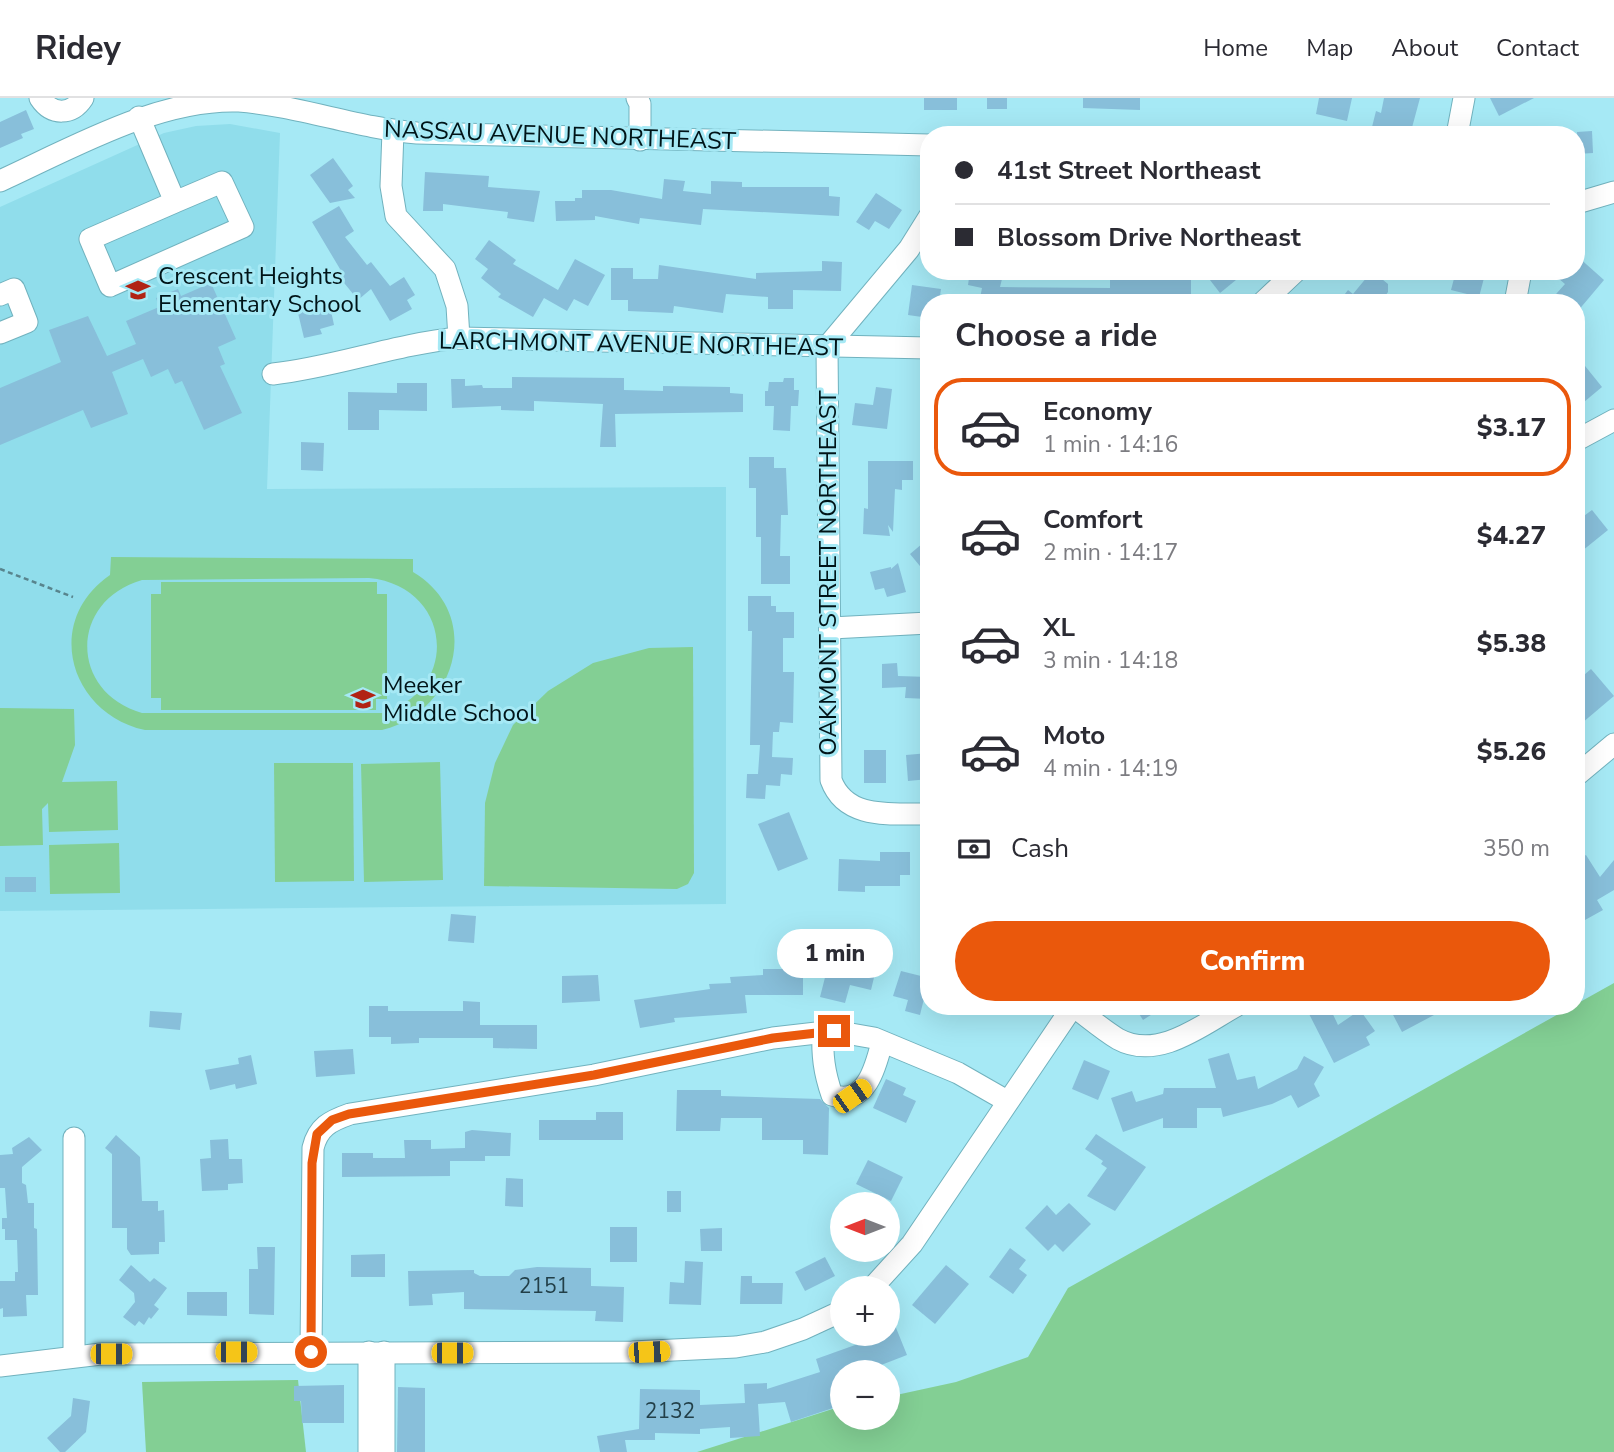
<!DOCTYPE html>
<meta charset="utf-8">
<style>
body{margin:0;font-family:"Nunito Sans",sans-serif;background:#f7f7f7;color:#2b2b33;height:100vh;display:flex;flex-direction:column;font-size:26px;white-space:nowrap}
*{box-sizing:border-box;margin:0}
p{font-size:23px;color:#7c7c81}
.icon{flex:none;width:38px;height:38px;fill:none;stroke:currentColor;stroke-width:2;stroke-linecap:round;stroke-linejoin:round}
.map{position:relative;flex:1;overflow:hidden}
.details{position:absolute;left:920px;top:196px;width:665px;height:721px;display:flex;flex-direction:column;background:#fff;border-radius:28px;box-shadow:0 7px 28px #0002}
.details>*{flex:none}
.banner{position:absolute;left:920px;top:28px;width:665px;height:154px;border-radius:28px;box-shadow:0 7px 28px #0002;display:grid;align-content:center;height:154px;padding:0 35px;background:#fff}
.needle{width:46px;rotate:270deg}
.buttons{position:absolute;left:830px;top:1094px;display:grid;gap:14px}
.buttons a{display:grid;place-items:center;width:70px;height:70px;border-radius:50%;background:#fff;box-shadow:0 7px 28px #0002;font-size:35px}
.end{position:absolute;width:32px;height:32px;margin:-16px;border:9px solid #ea580c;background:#fff;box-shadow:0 0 0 4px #fff}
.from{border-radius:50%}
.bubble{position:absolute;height:49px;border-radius:24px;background:#fff;box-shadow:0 7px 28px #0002;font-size:23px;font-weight:800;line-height:49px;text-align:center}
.car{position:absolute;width:21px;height:42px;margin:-21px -10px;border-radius:9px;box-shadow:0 0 5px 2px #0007;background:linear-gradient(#f5c518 24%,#345 0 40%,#f5c518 0 76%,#345 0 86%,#f5c518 0)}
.banner b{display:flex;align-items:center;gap:24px;height:66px;font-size:26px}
.banner b+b{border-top:2px solid #e1e1e2}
.banner i{width:18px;height:18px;background:#2b2b33}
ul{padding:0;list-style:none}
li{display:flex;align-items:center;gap:21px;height:98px;margin:0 14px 10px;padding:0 21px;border:4px solid transparent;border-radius:28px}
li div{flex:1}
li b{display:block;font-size:26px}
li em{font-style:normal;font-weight:800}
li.active{border-color:#ea580c}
li>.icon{width:63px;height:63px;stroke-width:1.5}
h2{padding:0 35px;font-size:32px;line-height:84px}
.pay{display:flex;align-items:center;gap:18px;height:77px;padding:0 35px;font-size:26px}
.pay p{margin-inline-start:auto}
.button{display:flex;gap:14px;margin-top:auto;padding:14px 35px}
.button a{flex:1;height:80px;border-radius:42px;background:#ea580c;color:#fff;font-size:28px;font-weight:800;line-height:80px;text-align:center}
header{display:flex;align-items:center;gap:42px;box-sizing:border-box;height:98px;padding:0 35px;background:#fff;border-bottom:2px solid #e1e1e2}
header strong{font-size:33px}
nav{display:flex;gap:38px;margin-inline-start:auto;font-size:24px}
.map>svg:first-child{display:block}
.built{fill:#90ddeb}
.green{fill:#83cf94;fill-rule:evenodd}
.building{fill:#88bfda}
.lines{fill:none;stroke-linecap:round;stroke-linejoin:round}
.minor-casing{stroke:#71b2be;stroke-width:23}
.path{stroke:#58848d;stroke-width:2.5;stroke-dasharray:5 3.5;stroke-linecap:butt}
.minor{stroke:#fff;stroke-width:21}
.route{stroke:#ea580c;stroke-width:9}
.labels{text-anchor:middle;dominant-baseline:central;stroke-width:6;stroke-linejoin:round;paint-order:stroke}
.number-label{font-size:21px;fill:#223f48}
.street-label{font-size:24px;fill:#001418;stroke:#a6e9f5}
.poi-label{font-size:24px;fill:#001418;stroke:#a6e9f5;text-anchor:start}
</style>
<header>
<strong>Ridey</strong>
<nav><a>Home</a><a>Map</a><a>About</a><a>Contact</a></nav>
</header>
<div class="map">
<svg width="1614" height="1354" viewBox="0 0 1614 1354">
<rect width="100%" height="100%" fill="#a6e9f5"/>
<!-- built -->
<path class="built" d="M230,26L280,35L267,391L726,389V806L0,813V109L164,35L196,28Z"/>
<!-- green -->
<g class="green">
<path d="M111,459L413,461V474C485,517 456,614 382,632H145C69,615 43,523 110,477ZM142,482L369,480C452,488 462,592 382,615H142C69,594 69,503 142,482Z"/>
<path d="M161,484H377V496H387V601H376V612H161V600H151V496H161Z"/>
<path d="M693,549L694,775L688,786L677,791L484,788L485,705L495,665L513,627L548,593L593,565L649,550Z"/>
<path d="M0,610L74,611L75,647L62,684L117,683L118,732L49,734L48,705L42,711L43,747L0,748Z"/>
<path d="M440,664L443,782L364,784L361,666Z"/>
<path d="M353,665L354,783L275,784L274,665Z"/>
<path d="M119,745L120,795L50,796L49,747Z"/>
<path d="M1614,885V1354H697L842,1308V1320H887V1299L956,1284L1028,1259L1068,1190Z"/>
<path d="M298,1282L306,1354H146L142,1284Z"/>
</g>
<!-- building -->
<g class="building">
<rect x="924" y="0" width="33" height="12"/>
<rect x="987" y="0" width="20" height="11"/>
<path d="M1083,0H1140V12L1083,10Z"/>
<path d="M1319,0H1352L1347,23L1316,16Z"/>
<path d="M1384,0H1420L1410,37H1370L1376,13L1381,15Z"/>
<path d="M1490,0H1534L1499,18Z"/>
<path d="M26,12L34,31L21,36L23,40L0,50V24Z"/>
<path d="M1592,33L1593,55L1577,56V34Z"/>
<path d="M333,60L353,88L348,92L355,100L330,105L310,77Z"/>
<path d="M425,74L489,78L488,89L540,93L534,124L507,120L508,114L443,106V113H423Z"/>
<path d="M664,81L685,83L683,93L711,96V83L742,84V89H829V98L840,99L839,118L703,111L701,127L640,120L639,126L595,118V122L556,123L555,103H575V100H582V92H611L662,101Z"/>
<path d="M876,95L902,112L889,131L875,123L869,132L856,124Z"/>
<path d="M339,108L354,133L345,139L367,167L371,164L390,188L404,179L415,197L407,202L412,211L390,223L371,191L358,202L336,175L340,171L312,124Z"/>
<path d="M489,142L516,162L513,166L558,192L575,161L605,177L588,208L574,201L567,213L544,200L533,219L498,199L501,196L481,180L488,171L475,161Z"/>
<path d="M1577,158L1604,182L1577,214V205H1548L1565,186L1558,180L1564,173H1577Z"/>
<path d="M822,163L842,164L841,193L793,192V211H768V199L726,196L723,215L674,208L673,215L628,213V202H611V170H633V181H658L659,167L756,181V175L822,173Z"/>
<path d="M970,173H1004L1000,189L1110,190V173H1191V205H979L982,190L968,187Z"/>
<path d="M1203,173H1247L1220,195Z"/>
<path d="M1372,173L1388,186V194L1380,205H1338L1348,192L1353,196Z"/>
<path d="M1456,173H1475L1474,178L1484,180L1479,199L1451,192Z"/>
<path d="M211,185L236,241L218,249L225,266L220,268L242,315L204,332L182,283L175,286L168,271L151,279L143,261L112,274L128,316L91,330L83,312L0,347V290L61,264L49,232L88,218L107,258L136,246L126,223L159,209L156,200L178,191L181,198Z"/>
<path d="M912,187L941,191L939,205H929V220L908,217Z"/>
<path d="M330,208L334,227L320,231L322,236L304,240L298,215Z"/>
<path d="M1577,258L1602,289L1584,304L1577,295Z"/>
<path d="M512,279L624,280V292L663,293V288L730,289V295L743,296V314L615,316L616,349H600L603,306L534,303V313L501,312V308L452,310L451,281H465V288L482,287L483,290H512Z"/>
<path d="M784,280H794V292H799L798,308H791L790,333L773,332L774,308H765V293H768L769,284H783Z"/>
<path d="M397,285H427V313L379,312V332H348V294L397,295Z"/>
<path d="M876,289L892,291L887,331L852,327L855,305L873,307Z"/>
<path d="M301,344L324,345L323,373L301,372Z"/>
<path d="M749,359H774V370H786L788,417H781L780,458H790V486H761V439H756V390H749Z"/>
<path d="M868,363H913V382H902V392L895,391L893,434L888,427L890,438L863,436L864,410L868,411Z"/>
<path d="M1592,412L1608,432L1577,457V423Z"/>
<path d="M929,440V479L910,456Z"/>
<path d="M898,465L906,494L887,499L884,490L875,492L870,474L891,469V471Z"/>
<path d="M748,498H771V508H776V514H794V540H783V574H794L793,625L780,624L779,634H773L772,659L793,660L792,677L781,676L780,688L766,687L765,701L746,700L747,676H758L760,647H750L752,533H748Z"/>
<path d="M897,565L898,578L929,579V601L905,600L906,589L882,590V566Z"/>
<path d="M1591,571L1614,598L1582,625L1577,618V583Z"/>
<rect x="864" y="652" width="22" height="33"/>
<path d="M929,655V681L908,683L906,657Z"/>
<path d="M789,714L808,761L778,773L758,726Z"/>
<path d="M880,754H910V777H900V788H865V794L838,793L839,761L880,763Z"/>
<path d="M1586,757L1600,779L1614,762V792L1597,802L1603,812L1585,822L1577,809V762Z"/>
<rect x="5" y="779" width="31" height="15"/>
<path d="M451,816L476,818L474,845L448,843Z"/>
<path d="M831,856L877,867L871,892L850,887L845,905L820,899Z"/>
<path d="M763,871H803V897H745L747,915L674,920L675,924L640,930L634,902L710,891L709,886L731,885L730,879L763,877Z"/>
<path d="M901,873L929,880L920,917L905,913L908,902L893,898Z"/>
<path d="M598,877L600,903L562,905V878Z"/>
<path d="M463,903L480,904V927H537V951L493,950V940H419V945L391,946V939H369V908H388V913H463Z"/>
<path d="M1134,908H1165L1143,922Z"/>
<path d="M1305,908H1329L1338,927L1360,912L1375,933L1366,939L1370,947L1334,965Z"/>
<path d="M1401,908H1451L1402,934L1391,913Z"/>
<path d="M150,913L182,915L180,932L149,929Z"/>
<path d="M353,951L355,976L316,979L314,953Z"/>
<path d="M1229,955L1237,982L1255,978L1258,991L1297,971L1304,958L1324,969L1314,986L1320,998L1298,1010L1291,997L1272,1006L1223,1019L1221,1010H1197V1030H1163V1020L1123,1034L1111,1000L1132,993L1136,1004L1163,996L1164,990H1216L1208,961Z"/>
<path d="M251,957L257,986L236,991L235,986L210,992L205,972L239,966L238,960Z"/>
<path d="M1084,962L1110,973L1098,1002L1072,991Z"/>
<path d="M886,981L906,990L903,997L916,1003L906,1025L873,1010Z"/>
<path d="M677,992H721V998L820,1001L829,1010L828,1057L803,1056V1042H762V1020H721L720,1033H676Z"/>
<path d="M596,1014H623V1042H539V1022H596Z"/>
<path d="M472,1032L511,1035L510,1058H485V1063H450V1078L342,1079V1055H373V1060H405L404,1042H431V1051L465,1050V1034Z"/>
<path d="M1096,1036L1146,1069L1115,1113L1087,1098L1107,1070L1101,1066L1103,1063L1085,1051Z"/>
<path d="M116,1037L140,1059L142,1103H158V1113L164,1112L165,1144H159V1156L131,1157L127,1151V1130H112V1056L105,1050Z"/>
<path d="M29,1039L42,1052L22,1069V1085L26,1087L28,1105H34V1130L37,1131L38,1197H26L27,1218L3,1219V1210L0,1211V1183H15V1174H18L17,1142H5V1131H2V1120H7L5,1090H0V1057L13,1056L12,1050Z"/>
<path d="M228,1041L229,1061H242L243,1085L228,1086V1092L202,1093L200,1061L211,1060L210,1042Z"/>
<path d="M868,1062L903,1079L891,1103L856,1086Z"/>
<path d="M506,1080L523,1081V1109L505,1108Z"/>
<rect x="667" y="1093" width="14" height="21"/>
<path d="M1069,1105L1091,1126L1063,1154L1055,1146L1048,1153L1025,1130L1047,1107L1056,1117Z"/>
<rect x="610" y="1129" width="27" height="35"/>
<path d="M722,1130V1153H701L700,1131Z"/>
<path d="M257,1149H275L274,1217L249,1216V1171H258Z"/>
<path d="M1010,1150L1026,1162L1019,1171L1027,1177L1013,1196L989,1179Z"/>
<path d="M385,1156V1179H351V1157Z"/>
<path d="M825,1159L835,1178L805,1193L795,1174Z"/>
<path d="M685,1163L703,1164L701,1207L669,1206L670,1184L684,1185Z"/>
<path d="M131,1167L150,1184L154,1180L167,1190L154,1207L159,1211L151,1221L149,1219L144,1227L139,1223L135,1228L123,1219L135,1204L134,1195L119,1182Z"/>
<path d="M946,1167L969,1186L935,1226L912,1207Z"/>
<path d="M537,1169L591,1170V1188L624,1189L623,1224L595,1223L596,1213L464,1211V1194L432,1196L433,1207L409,1208L408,1173L474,1172V1175L480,1178H509L515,1172Z"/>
<path d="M741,1178H752V1185H783L782,1206H740Z"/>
<path d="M187,1194H227V1218L187,1217Z"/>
<path d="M888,1210L907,1257L863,1274H842V1307L791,1324L785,1304L758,1306L760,1338L730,1340V1329L700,1331V1336L655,1335V1342H625L627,1354H600L597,1338L639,1331L640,1291L700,1292V1307L745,1305L744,1286L767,1285V1291L820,1274L816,1261L858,1246L856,1241L870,1236H887Z"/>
<path d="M344,1287V1325H302L301,1303H294V1288Z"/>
<path d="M398,1289L425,1290V1354H397Z"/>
<path d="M73,1300L90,1303L86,1334L65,1354H60L47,1340L71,1318Z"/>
</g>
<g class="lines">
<!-- minor casing -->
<g class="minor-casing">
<g id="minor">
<path d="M40,0C52,18 72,17 83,0"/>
<path d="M637,0L640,6V42"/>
<path d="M139,19L175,104L90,141L110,188L243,129L222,84L175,104"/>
<path d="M393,33L391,88L396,118L445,171L457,208L459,240"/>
<path d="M1457,37L1464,0"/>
<path d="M0,83C72,50 159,0 239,3C300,8 357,30 417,35L929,47"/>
<path d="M1577,105L1614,94"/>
<path d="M929,119L909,151L827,249L831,682C846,723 893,715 929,716"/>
<path d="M0,197L14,191L27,224L0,235"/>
<path d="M1262,205L1296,173"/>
<path d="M1515,205L1521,173"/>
<path d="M273,276C336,269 395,246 459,240L929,250"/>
<path d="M1577,342L1614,322"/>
<path d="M831,530L929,525"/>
<path d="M1577,677L1614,646"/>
<path d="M1073,908C1088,919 1103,932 1118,941C1158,963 1202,927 1236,908"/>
<path d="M823,933C822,957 824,974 832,997C866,1009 876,968 882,944"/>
<path d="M872,1190L912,1146L1073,908"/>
<path d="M311,1254L313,1050C318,1029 330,1023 350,1016L594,977L773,940L834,933L874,940L958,975L1007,1003"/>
<path d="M369,1254V1354"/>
<path d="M384,1254V1354"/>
<path d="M74,1257V1040"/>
<path d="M0,1268L101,1256L632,1254L736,1249L765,1244L803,1231L842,1213"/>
</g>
</g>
<!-- path -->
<path class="path" d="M0,471L73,499"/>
<!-- minor -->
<use href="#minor" class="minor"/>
</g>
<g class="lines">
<!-- route -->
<path class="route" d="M311,1254L312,1065L317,1036L332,1022L349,1016L594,977L773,940L834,933"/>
</g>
<!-- icons -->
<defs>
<g id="school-bare" transform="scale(1.89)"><path d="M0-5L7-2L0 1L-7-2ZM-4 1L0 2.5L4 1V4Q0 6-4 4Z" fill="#b12314" stroke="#a6e9f5" stroke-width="2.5" paint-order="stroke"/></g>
</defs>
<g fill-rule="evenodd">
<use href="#school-bare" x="138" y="192"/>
<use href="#school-bare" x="363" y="601"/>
</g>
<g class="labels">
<!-- number labels -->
<g class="number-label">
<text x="544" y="1188">2151</text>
<text x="670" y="1313">2132</text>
</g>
<!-- street labels -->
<g class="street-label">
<text transform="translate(560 37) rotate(2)">NASSAU AVENUE NORTHEAST</text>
<text transform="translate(641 246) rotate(1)">LARCHMONT AVENUE NORTHEAST</text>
<text transform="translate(828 475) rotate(-90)">OAKMONT STREET NORTHEAST</text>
</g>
<!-- poi labels -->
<g class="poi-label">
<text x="158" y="178">Crescent Heights<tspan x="158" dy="28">Elementary School</tspan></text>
<text x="383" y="587">Meeker<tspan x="383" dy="28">Middle School</tspan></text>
</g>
</g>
</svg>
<div class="buttons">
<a><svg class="needle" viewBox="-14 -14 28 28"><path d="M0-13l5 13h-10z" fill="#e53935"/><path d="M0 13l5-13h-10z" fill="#7c7c81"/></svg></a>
<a>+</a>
<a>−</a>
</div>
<i class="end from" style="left:311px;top:1254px"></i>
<i class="end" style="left:834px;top:933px"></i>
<div class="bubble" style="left:777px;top:831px;width:116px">1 min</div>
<i class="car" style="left:852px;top:998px;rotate:55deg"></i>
<i class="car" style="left:236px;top:1254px;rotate:90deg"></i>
<i class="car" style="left:649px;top:1254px;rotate:88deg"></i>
<i class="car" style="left:452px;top:1255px;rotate:90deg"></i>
<i class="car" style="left:111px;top:1256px;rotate:90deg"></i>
<div class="banner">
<b><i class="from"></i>41st Street Northeast</b>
<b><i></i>Blossom Drive Northeast</b>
</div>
<section class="details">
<h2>Choose a ride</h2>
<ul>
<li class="active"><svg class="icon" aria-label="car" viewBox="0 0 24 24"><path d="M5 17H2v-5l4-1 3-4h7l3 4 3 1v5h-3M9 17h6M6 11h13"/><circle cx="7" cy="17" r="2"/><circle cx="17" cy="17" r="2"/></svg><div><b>Economy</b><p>1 min · 14:16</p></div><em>$3.17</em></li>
<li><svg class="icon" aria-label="car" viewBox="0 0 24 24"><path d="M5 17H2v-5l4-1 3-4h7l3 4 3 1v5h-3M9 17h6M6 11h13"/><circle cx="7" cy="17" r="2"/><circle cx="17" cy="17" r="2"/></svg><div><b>Comfort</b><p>2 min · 14:17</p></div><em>$4.27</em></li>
<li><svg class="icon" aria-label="car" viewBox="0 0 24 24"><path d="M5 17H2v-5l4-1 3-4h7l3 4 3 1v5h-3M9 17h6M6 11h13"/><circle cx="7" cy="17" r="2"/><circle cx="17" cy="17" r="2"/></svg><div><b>XL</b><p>3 min · 14:18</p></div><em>$5.38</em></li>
<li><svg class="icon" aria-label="car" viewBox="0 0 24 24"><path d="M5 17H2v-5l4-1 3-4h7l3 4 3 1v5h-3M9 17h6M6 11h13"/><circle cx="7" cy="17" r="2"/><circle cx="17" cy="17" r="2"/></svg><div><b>Moto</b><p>4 min · 14:19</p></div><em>$5.26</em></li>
</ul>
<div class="pay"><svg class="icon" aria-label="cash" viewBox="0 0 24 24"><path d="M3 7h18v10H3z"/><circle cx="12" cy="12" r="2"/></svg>Cash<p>350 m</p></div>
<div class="button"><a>Confirm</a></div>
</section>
</div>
